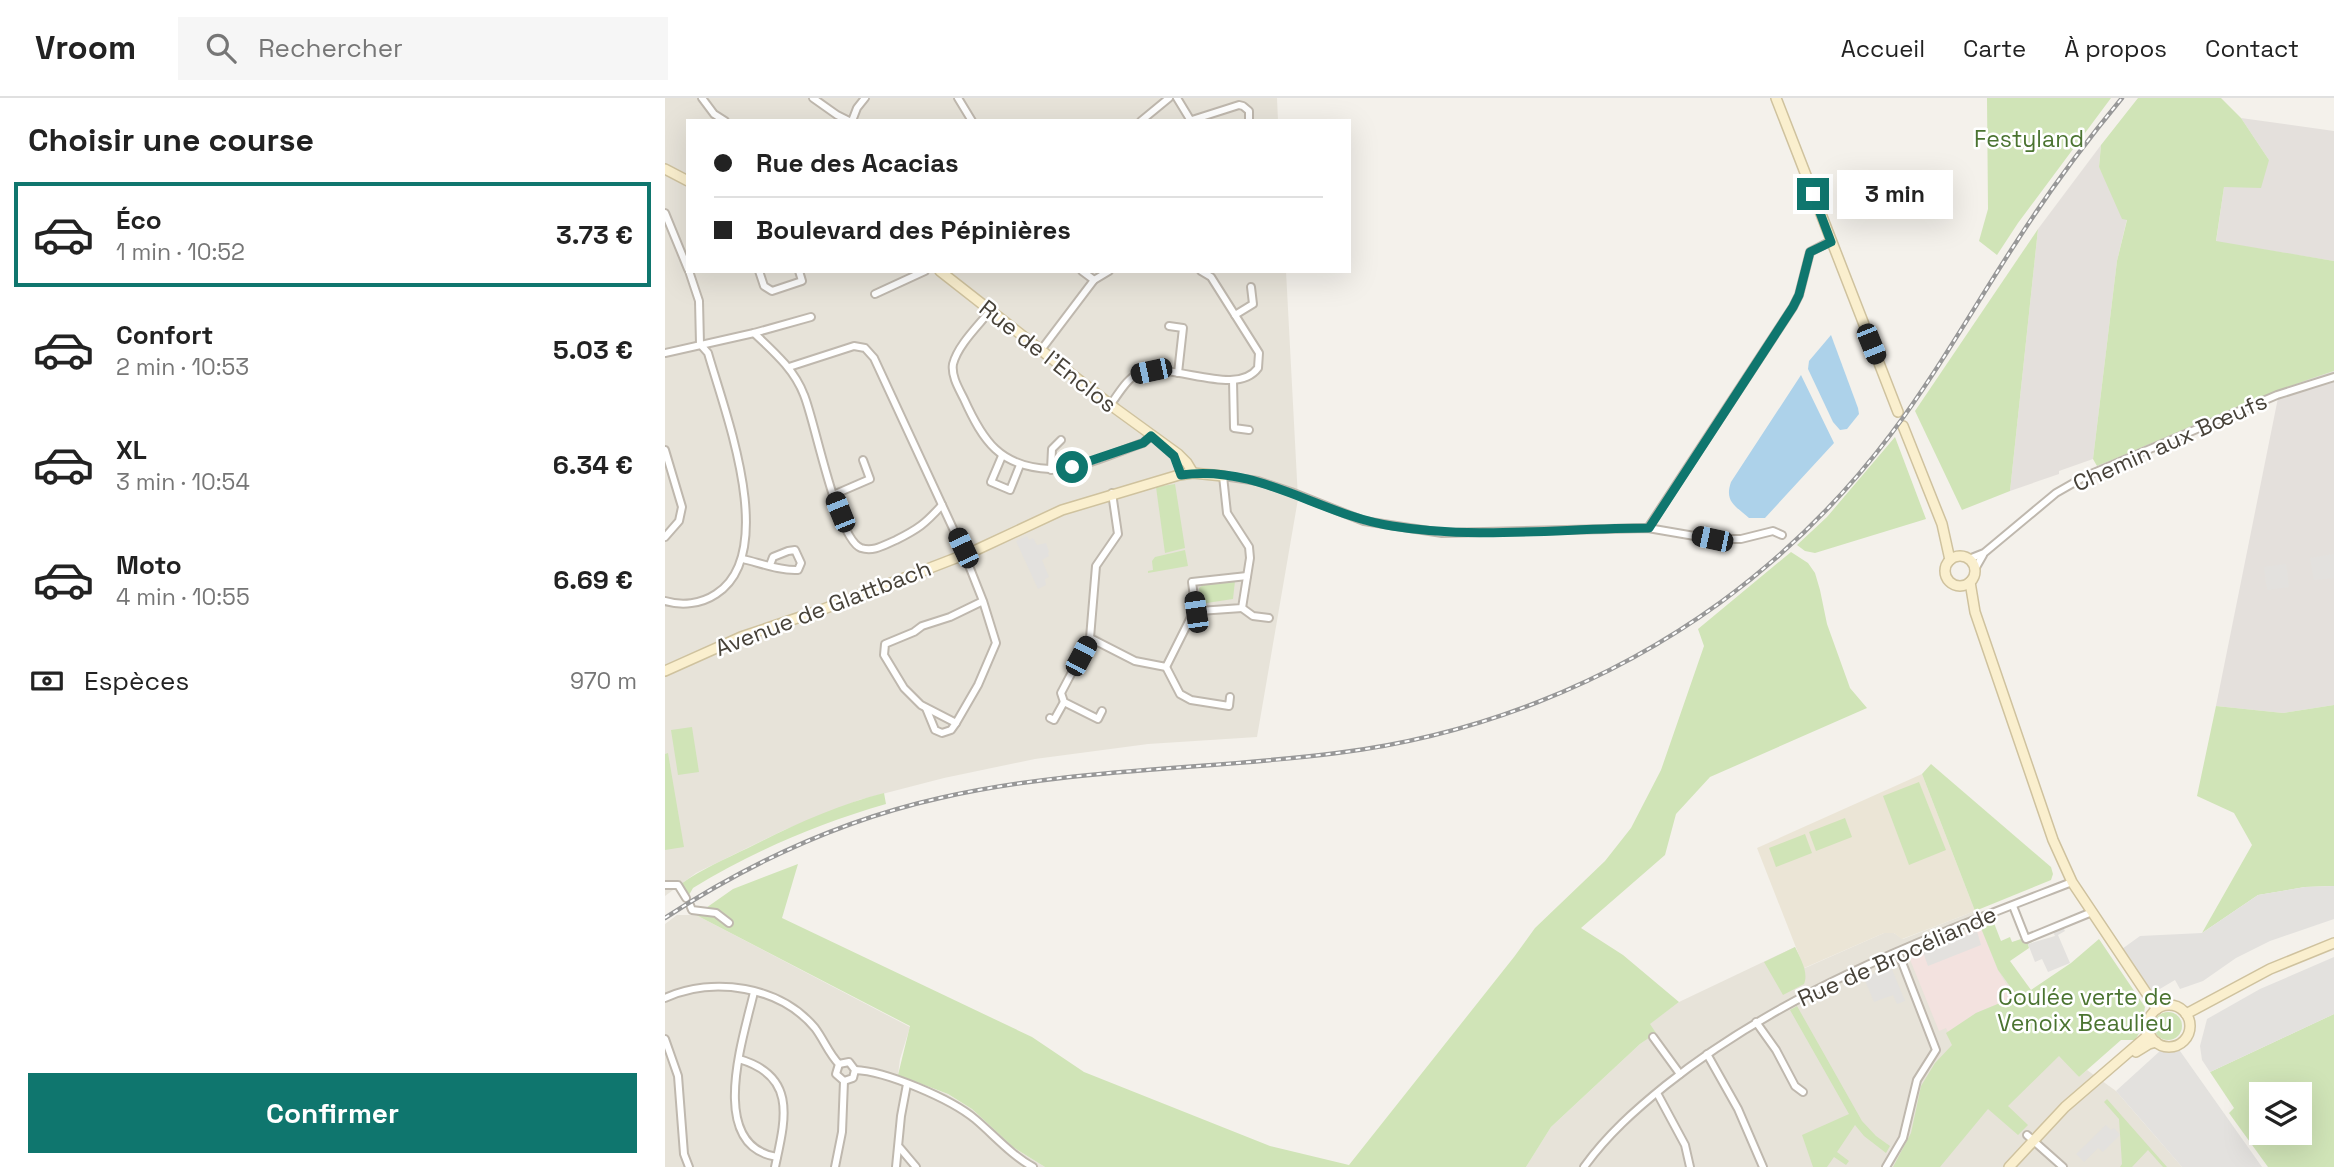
<!DOCTYPE html>
<html lang="fr">
<meta charset="utf-8">
<style>
body{margin:0;font-family:"Space Grotesk",sans-serif;background:#f6f6f6;color:#222;height:100vh;display:flex;flex-direction:column;font-size:26px;white-space:nowrap}
*{box-sizing:border-box;margin:0}
p{font-size:23px;color:#767676}
.icon{flex:none;width:38px;height:38px;fill:none;stroke:currentColor;stroke-width:2;stroke-linecap:round;stroke-linejoin:round}
.map{position:relative;flex:1;overflow:hidden}
.details{display:flex;flex-direction:column;background:#fff;width:665px}
.details>*{flex:none}
.hud{position:absolute;left:21px;top:21px;width:665px;height:154px;border-radius:0px;box-shadow:0 7px 28px #0002;display:grid;align-content:center;height:154px;padding:0 28px;background:#fff}
.fabs{position:absolute;left:1584px;top:984px;display:grid;gap:14px}
.fabs a{display:grid;place-items:center;width:63px;height:63px;border-radius:0px;background:#fff;box-shadow:0 7px 28px #0002;font-size:35px}
.end{position:absolute;width:32px;height:32px;margin:-16px;border:9px solid #0f766e;background:#fff;box-shadow:0 0 0 4px #fff}
.from{border-radius:50%}
.bubble{position:absolute;height:49px;border-radius:0px;background:#fff;box-shadow:0 7px 28px #0002;font-size:23px;font-weight:700;line-height:49px;text-align:center}
.car{position:absolute;width:21px;height:42px;margin:-21px -10px;border-radius:9px;box-shadow:0 0 5px 2px #0007;background:linear-gradient(#222 24%,#8ab4d8 0 40%,#222 0 76%,#8ab4d8 0 86%,#222 0)}
.hud b{display:flex;align-items:center;gap:24px;height:66px;font-size:26px}
.hud b+b{border-top:2px solid #e0e0e0}
.hud i{width:18px;height:18px;background:#222}
ul{padding:0;list-style:none}
li{display:flex;align-items:center;gap:21px;height:105px;margin:0 14px 10px;padding:0 14px;border:4px solid transparent;border-radius:0px}
li div{flex:1}
li b{display:block;font-size:26px}
li em{font-style:normal;font-weight:700}
li.active{border-color:#0f766e}
li>.icon{width:63px;height:63px;stroke-width:1.5}
h2{padding:0 28px;font-size:32px;line-height:84px}
.pay{display:flex;align-items:center;gap:18px;height:77px;padding:0 28px;font-size:26px}
.pay p{margin-inline-start:auto}
.primary-button{display:flex;gap:14px;margin-top:auto;padding:14px 28px}
.primary-button a{flex:1;height:80px;border-radius:0px;background:#0f766e;color:#fff;font-size:28px;font-weight:700;line-height:80px;text-align:center}
header{display:flex;align-items:center;gap:42px;box-sizing:border-box;height:98px;padding:0 35px;background:#fff;border-bottom:2px solid #e0e0e0}
header strong{font-size:33px}
nav{display:flex;gap:38px;margin-inline-start:auto;font-size:24px}
.search{width:490px;height:63px;background:#f6f6f6;display:flex;align-items:center;gap:18px;box-sizing:border-box;padding:0 24px;border-radius:0px;color:#767676;font-size:26px}
main{display:flex;flex:1;min-height:0}
.map>svg:first-child{display:block}
.residential{fill:#e7e3d9}
.industrial{fill:#e4e0dc}
.education{fill:#ebe5d6}
.medical{fill:#f3e2df}
.green{fill:#d0e4b7;fill-rule:evenodd}
.parking{fill:#e3e1de}
.water{fill:#add2ea}
.lines{fill:none;stroke-linecap:round;stroke-linejoin:round}
.street-casing{stroke:#bfb8ae;stroke-width:10}
.secondary-casing{stroke:#cfc29e;stroke-width:12}
.street{stroke:#fff;stroke-width:6}
.secondary{stroke:#faefce;stroke-width:9}
.rail-casing{stroke:#989898;stroke-width:4.5}
.rail{stroke:#fff;stroke-width:2;stroke-dasharray:5;stroke-linecap:butt}
.route{stroke:#0f766e;stroke-width:9}
.labels{text-anchor:middle;dominant-baseline:central;stroke-width:5;stroke-linejoin:round;paint-order:stroke}
.park-label{font-size:23px;fill:#4b7431;stroke:#fff}
.street-label{font-size:23px;fill:#474239;stroke:#fff}
</style>
<header>
<strong>Vroom</strong>
<div class="search"><svg class="icon" aria-label="search" viewBox="0 0 24 24"><circle cx="10" cy="10" r="6"/><path d="M15 15l6 6"/></svg>Rechercher</div>
<nav><a>Accueil</a><a>Carte</a><a>À propos</a><a>Contact</a></nav>
</header>
<main>
<section class="details">
<h2>Choisir une course</h2>
<ul>
<li class="active"><svg class="icon" aria-label="car" viewBox="0 0 24 24"><path d="M5 17H2v-5l4-1 3-4h7l3 4 3 1v5h-3M9 17h6M6 11h13"/><circle cx="7" cy="17" r="2"/><circle cx="17" cy="17" r="2"/></svg><div><b>Éco</b><p>1 min · 10:52</p></div><em>3.73 €</em></li>
<li><svg class="icon" aria-label="car" viewBox="0 0 24 24"><path d="M5 17H2v-5l4-1 3-4h7l3 4 3 1v5h-3M9 17h6M6 11h13"/><circle cx="7" cy="17" r="2"/><circle cx="17" cy="17" r="2"/></svg><div><b>Confort</b><p>2 min · 10:53</p></div><em>5.03 €</em></li>
<li><svg class="icon" aria-label="car" viewBox="0 0 24 24"><path d="M5 17H2v-5l4-1 3-4h7l3 4 3 1v5h-3M9 17h6M6 11h13"/><circle cx="7" cy="17" r="2"/><circle cx="17" cy="17" r="2"/></svg><div><b>XL</b><p>3 min · 10:54</p></div><em>6.34 €</em></li>
<li><svg class="icon" aria-label="car" viewBox="0 0 24 24"><path d="M5 17H2v-5l4-1 3-4h7l3 4 3 1v5h-3M9 17h6M6 11h13"/><circle cx="7" cy="17" r="2"/><circle cx="17" cy="17" r="2"/></svg><div><b>Moto</b><p>4 min · 10:55</p></div><em>6.69 €</em></li>
</ul>
<div class="pay"><svg class="icon" aria-label="cash" viewBox="0 0 24 24"><path d="M3 7h18v10H3z"/><circle cx="12" cy="12" r="2"/></svg>Espèces<p>970 m</p></div>
<div class="primary-button"><a>Confirmer</a></div>
</section>
<div class="map">
<svg width="1669" height="1069" viewBox="0 0 1669 1069">
<rect width="100%" height="100%" fill="#f4f1eb"/>
<!-- residential -->
<g class="residential">
<path d="M0,0H612L613,23H23V173H621L633,401L592,639L483,646L370,661L279,680L194,702L119,732L31,775L0,798Z"/>
<path d="M1310,813L1333,872L1414,979L1422,972L1451,993L1517,1069H861L886,1029L975,946L990,935L984,926L1014,904L1130,849L1140,870L1219,835H1229L1238,841Z"/>
<path d="M12,817H31L245,929L235,961L233,977L282,996L307,1011L348,1049L380,1069H0V826Z"/>
</g>
<!-- industrial -->
<g class="industrial">
<path d="M1576,20L1669,33V163L1551,144L1559,89L1604,62Z"/>
<path d="M1436,47L1434,69L1462,121L1452,163L1428,361L1394,373V376L1345,393L1373,131Z"/>
<path d="M1669,273V607L1618,615L1551,608L1615,290Z"/>
</g>
<!-- education -->
<path class="education" d="M1257,676L1310,813L1237,841L1229,835H1219L1139,870L1092,750Z"/>
<!-- medical -->
<path class="medical" d="M1316,830L1333,872L1341,886L1352,898L1311,915L1283,934L1281,930L1274,933L1244,859Z"/>
<!-- green -->
<g class="green">
<path d="M1322,0H1446L1353,125L1332,157L1314,143L1323,111Z"/>
<path d="M1473,0H1556L1576,20L1604,62L1596,90L1559,89L1551,143L1669,163V273C1588,299 1511,336 1432,368L1428,361L1452,163L1462,122L1457,121L1434,69L1436,47Z"/>
<path d="M1373,131L1345,393L1297,412L1250,313Z"/>
<path d="M1230,339L1261,421L1150,455L1140,453L1132,447L1162,419Z"/>
<path d="M510,386L520,450L500,455L491,389Z"/>
<path d="M520,452L523,468L483,475V473L488,472L487,463L490,459Z"/>
<path d="M1126,454L1143,465L1150,475L1155,492L1162,526L1185,590L1202,610L1045,679L1011,716L1000,757L916,830L958,857L1014,904L985,926L991,935L975,946L886,1029L861,1069H380L348,1049L307,1011L283,996L233,977L245,928L31,817L68,791L133,766L117,820L367,939L419,974L605,1048L684,1067L849,859L870,830L940,763L966,730L996,672L1039,548L1033,531Z"/>
<path d="M570,483L568,501L535,506L534,490L538,487Z"/>
<path d="M1669,607V788L1640,789L1593,797L1537,835L1587,747L1569,715L1532,698L1551,608L1618,615Z"/>
<path d="M27,629L34,674L13,677L6,632Z"/>
<path d="M3,655L19,749L0,752V656Z"/>
<path d="M1266,666L1386,769L1388,776L1386,782L1310,813L1257,676Z"/>
<path d="M1254,684L1281,752L1244,767L1218,698Z"/>
<path d="M219,695L221,706C152,726 89,753 28,790L24,797L20,796L16,786C37,771 60,761 83,750C126,728 172,707 219,695Z"/>
<path d="M1180,720L1187,739L1151,753L1144,734Z"/>
<path d="M1140,736L1147,755L1111,769L1104,750Z"/>
<path d="M1329,825L1336,843L1345,839L1347,844L1356,841L1359,845L1366,842L1367,844L1363,846L1364,850L1345,863L1366,892L1406,865L1434,841L1480,909L1476,932L1470,942H1456L1414,979L1394,958L1343,1008L1363,1027L1353,1037L1323,1011L1275,1069H1228L1246,1035L1256,988L1270,965L1287,947L1281,935L1311,915L1352,898L1333,872L1316,830Z"/>
<path d="M1130,849C1135,860 1144,874 1139,886L1118,897L1099,864Z"/>
<path d="M1132,908L1197,1023L1211,1038L1225,1048L1221,1055L1199,1038L1190,1027L1172,1054L1184,1063L1181,1067L1169,1059L1162,1069H1148L1137,1037L1184,1016L1125,912Z"/>
<circle cx="1503" cy="928" r="14"/>
<path d="M1669,916V1069H1603L1564,1015L1569,1010L1545,974ZM1596,996H1634V1034H1596Z"/>
<path d="M1442,1001L1502,1069H1498L1483,1052L1467,1069H1455L1457,1066L1454,1021L1439,1004Z"/>
</g>
<!-- parking -->
<g class="parking">
<path d="M362,438L364,442L368,440L372,447L381,445L384,454L383,455L384,458L377,462L384,479L380,481L381,487L373,491L351,443Z"/>
<path d="M1669,456V480L1649,482L1645,460Z"/>
<path d="M1621,466L1624,489L1602,492L1599,469Z"/>
<path d="M1669,788V821L1605,843L1571,860L1538,883L1515,891L1510,882L1488,895L1457,851L1475,838L1537,835L1593,797L1640,789Z"/>
<path d="M1398,829L1400,833L1393,837L1405,865L1383,874L1377,861L1370,864L1363,846L1390,838L1388,834Z"/>
<path d="M1312,833L1316,847L1263,868L1258,854Z"/>
<path d="M1669,859V916L1545,974L1537,962L1535,948L1542,921L1595,891Z"/>
<path d="M1226,869L1240,903L1232,906L1228,897L1209,904L1199,880Z"/>
<path d="M1495,953H1515L1597,1069H1517L1479,1025L1451,993Z"/>
<path d="M1441,1027L1446,1032L1449,1030L1455,1037L1438,1054L1433,1050L1419,1064L1411,1056Z"/>
</g>
<!-- water -->
<g class="water">
<path d="M1166,237L1193,310L1194,316L1182,331L1175,332L1168,324L1143,271L1144,263Z"/>
<path d="M1136,277L1169,345L1100,420H1084C1071,408 1059,404 1066,384Z"/>
</g>
<g class="lines">
<!-- street casing -->
<g class="street-casing">
<g id="street">
<path d="M37,0L49,16L60,23"/>
<path d="M148,0L172,17L184,23"/>
<path d="M293,0L307,23"/>
<path d="M512,0L526,23"/>
<path d="M527,22L574,7L578,8L584,13V23"/>
<path d="M187,23L192,10L200,0"/>
<path d="M476,23L504,0"/>
<path d="M0,115L23,171"/>
<path d="M94,173L99,188L107,193L137,183L134,173"/>
<path d="M417,173L429,182"/>
<path d="M210,196L260,173"/>
<path d="M325,213C313,228 293,247 288,266C286,278 294,291 299,301C318,343 335,369 385,371C412,373 451,354 478,345L486,338"/>
<path d="M570,217L588,206L586,189"/>
<path d="M504,228L518,230L513,275"/>
<path d="M89,235C109,254 129,271 139,297C150,323 172,441 196,450C209,454 219,447 231,442C253,431 260,426 277,407"/>
<path d="M376,252L429,182L444,173"/>
<path d="M0,255L89,235L146,219"/>
<path d="M124,269L189,248L200,250L209,260L297,450L318,503L331,545L313,587L291,625L256,607L239,590L219,557L220,546L249,534L257,528L285,519L318,503"/>
<path d="M568,282L569,330L584,332"/>
<path d="M445,307C453,297 462,280 474,275C507,263 571,300 593,270L594,255L546,179L536,173"/>
<path d="M0,352L17,409L14,423L0,439"/>
<path d="M337,358L326,384L345,392L355,367"/>
<path d="M386,372L387,351L396,342"/>
<path d="M447,395L453,436L431,468L425,540L470,563L501,569L526,519L534,513L577,510L585,460L584,449L562,415L558,378L593,383L626,394L699,423L777,435L983,430L1047,441H1076L1108,433L1117,437"/>
<path d="M168,397L205,381L198,362"/>
<path d="M983,430L1128,209L1134,197L1145,154L1166,143"/>
<path d="M78,461C95,465 115,473 133,472L136,465L130,452L123,453L108,459L105,467"/>
<path d="M1304,461L1319,455L1391,395L1419,379L1612,297L1669,279"/>
<path d="M1310,471L1318,457"/>
<path d="M0,503C17,508 36,506 51,496C115,455 59,312 43,255L35,246L34,203L24,173"/>
<path d="M577,510L588,518L604,520"/>
<path d="M531,514L527,484L582,478"/>
<path d="M425,540L396,595L399,604L433,621L437,613"/>
<path d="M501,569L515,596L526,602L564,608L565,599"/>
<path d="M261,610L270,632L277,635L286,632L291,625"/>
<path d="M385,620L389,622L399,604"/>
<path d="M0,787H13L21,800"/>
<path d="M25,807L27,812L51,815L64,825"/>
<path d="M1348,808L1361,841L1427,814"/>
<path d="M89,894C79,938 41,1048 112,1059"/>
<path d="M0,900C48,878 115,888 150,930C159,942 164,956 174,966"/>
<path d="M1091,924L1111,952L1130,988L1138,994"/>
<path d="M988,939L1015,976"/>
<path d="M0,941L13,978L19,1056L24,1069"/>
<path d="M1042,956L1073,1011L1098,1069"/>
<path d="M74,961C133,978 120,1022 110,1069"/>
<path d="M174,966L184,964L190,972L188,980L179,983"/>
<path d="M174,966L171,976L179,983"/>
<path d="M190,972C221,973 286,1001 310,1021C329,1037 346,1057 368,1069"/>
<path d="M992,995L1020,1047L1025,1069"/>
<path d="M1362,1037L1398,1069"/>
<path d="M235,1050L251,1069"/>
<path d="M170,1069L177,1034L179,983"/>
<path d="M231,1069L236,1018L242,986"/>
<path d="M919,1069C942,1037 970,1012 1001,987C1121,891 1265,839 1407,784"/>
<path d="M1221,1069L1238,1040L1252,982L1271,952L1233,854"/>
</g>
</g>
<!-- secondary casing -->
<g class="secondary-casing">
<g id="secondary">
<path d="M1111,0L1233,314"/>
<path d="M0,71L23,83"/>
<path d="M275,173L451,311L513,356L522,365L528,375"/>
<path d="M1238,328L1277,426L1285,462"/>
<circle cx="1295" cy="473" r="15"/>
<path d="M1305,484L1310,514L1388,742L1407,784L1492,911"/>
<path d="M0,573L76,539L156,512L309,453L397,412L514,377L528,375L558,378"/>
<circle cx="1504" cy="928" r="21"/>
<path d="M1521,916L1605,871L1669,845"/>
<path d="M1471,954L1484,946L1491,944"/>
<path d="M1344,1069L1400,1009L1480,940L1484,933"/>
</g>
</g>
<!-- street -->
<use href="#street" class="street"/>
<!-- secondary -->
<use href="#secondary" class="secondary"/>
<!-- rail casing -->
<g class="rail-casing">
<path id="rail" d="M0,820C84,765 177,722 275,700C405,670 540,672 672,655C810,638 943,586 1056,504C1120,457 1178,400 1226,336C1272,275 1310,207 1352,143C1384,93 1419,46 1457,0"/>
</g>
<!-- rail -->
<use href="#rail" class="rail"/>
</g>
<g class="lines">
<!-- route -->
<path class="route" d="M407,369L478,345L486,338L509,358L516,377C594,366 654,417 727,428C812,442 898,430 984,430L1128,209L1134,197L1145,154L1166,144L1148,96"/>
</g>
<g class="labels">
<!-- park labels -->
<g class="park-label">
<text x="1364" y="41">Festyland</text>
<text x="1420" y="899">Coulée verte de<tspan x="1420" dy="26">Venoix Beaulieu</tspan></text>
</g>
<!-- street labels -->
<g class="street-label">
<text transform="translate(383 258) rotate(38)">Rue de l'Enclos</text>
<text transform="translate(1505 344) rotate(-24)">Chemin aux Bœufs</text>
<text transform="translate(158 510) rotate(-21)">Avenue de Glattbach</text>
<text transform="translate(1232 858) rotate(-24)">Rue de Brocéliande</text>
</g>
</g>
</svg>
<div class="fabs">
<a><svg class="icon" aria-label="layers" viewBox="0 0 24 24"><path d="M12 4l9 5-9 5-9-5zM3 14l9 5 9-5"/></svg></a>
</div>
<i class="end from" style="left:407px;top:369px"></i>
<i class="end" style="left:1148px;top:96px"></i>
<div class="bubble" style="left:1172px;top:72px;width:116px">3 min</div>
<i class="car" style="left:1206px;top:246px;rotate:158deg"></i>
<i class="car" style="left:486px;top:273px;rotate:258deg"></i>
<i class="car" style="left:175px;top:414px;rotate:338deg"></i>
<i class="car" style="left:1047px;top:441px;rotate:282deg"></i>
<i class="car" style="left:298px;top:450px;rotate:335deg"></i>
<i class="car" style="left:531px;top:514px;rotate:352deg"></i>
<i class="car" style="left:416px;top:558px;rotate:28deg"></i>
<div class="hud">
<b><i class="from"></i>Rue des Acacias</b>
<b><i></i>Boulevard des Pépinières</b>
</div>
</div>
</main>
